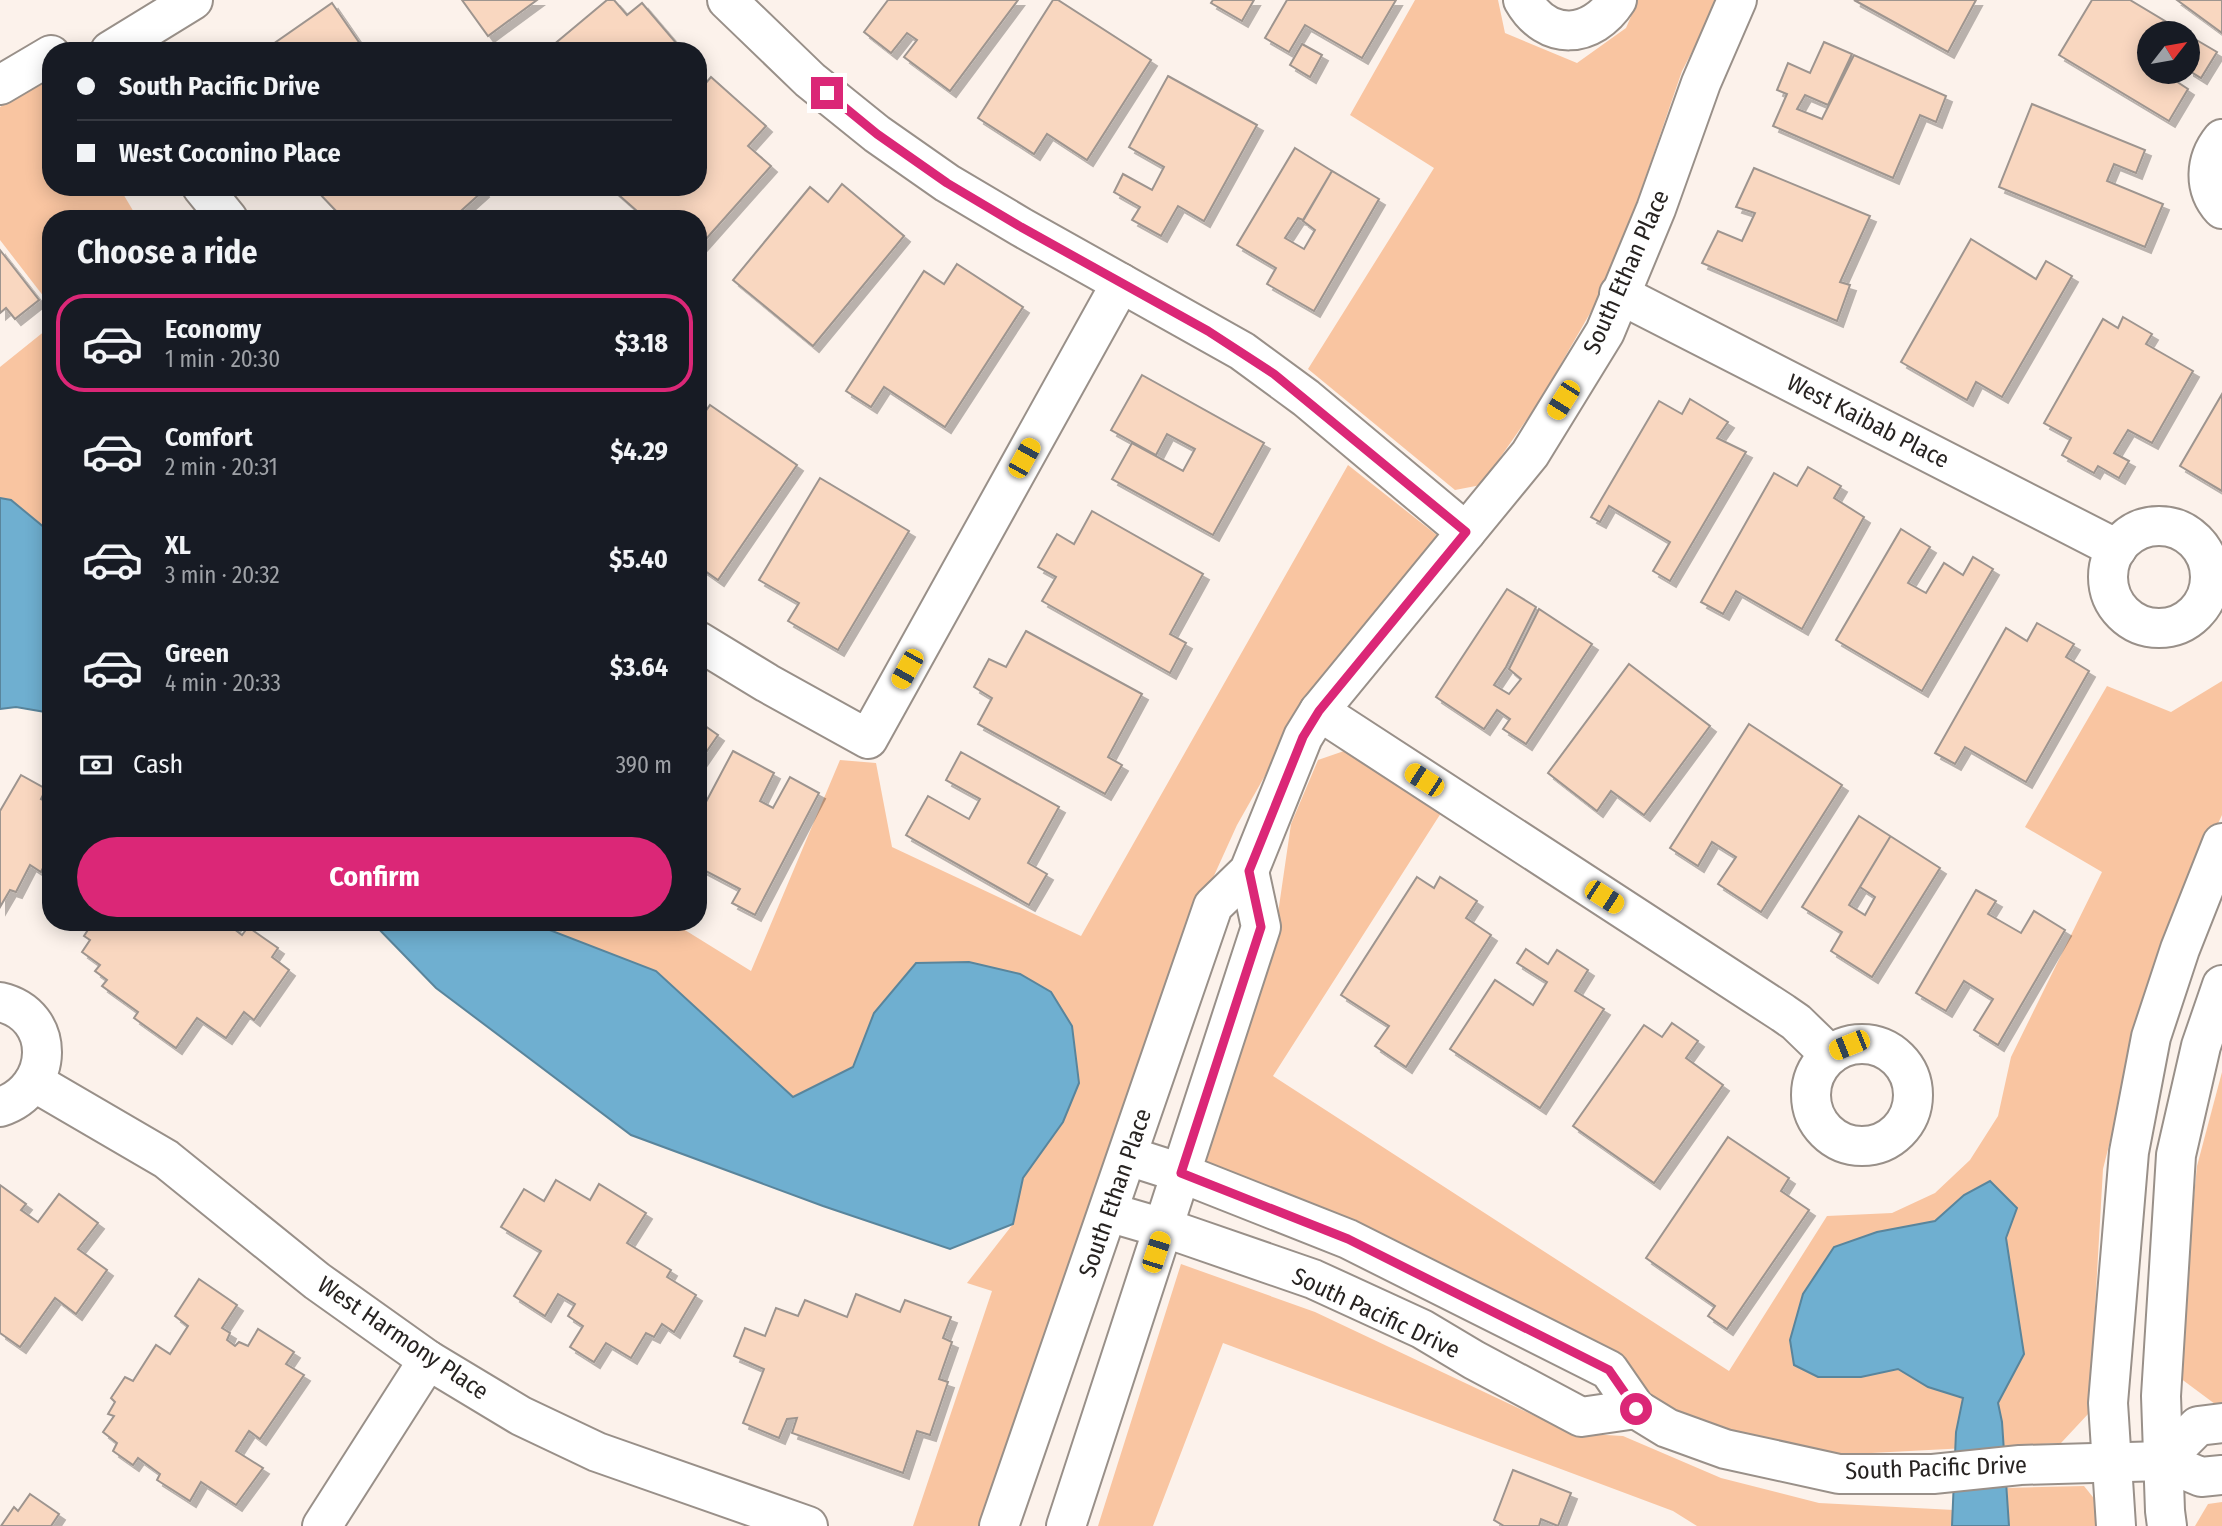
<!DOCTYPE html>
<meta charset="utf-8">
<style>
body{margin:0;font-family:"Fira Sans Condensed",sans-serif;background:#242831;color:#f1f3f6;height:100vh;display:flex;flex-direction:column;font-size:26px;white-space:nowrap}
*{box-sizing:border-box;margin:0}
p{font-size:23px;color:#9ea1a6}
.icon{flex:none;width:38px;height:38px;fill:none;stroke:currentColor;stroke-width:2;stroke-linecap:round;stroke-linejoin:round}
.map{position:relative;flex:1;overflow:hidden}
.panel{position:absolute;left:42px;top:210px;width:665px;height:721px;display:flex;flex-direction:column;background:#171b24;border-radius:28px;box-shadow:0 4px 18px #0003}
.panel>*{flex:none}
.guide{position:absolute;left:42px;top:42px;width:665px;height:154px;border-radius:28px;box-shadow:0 4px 18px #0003;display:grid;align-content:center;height:154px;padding:0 35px;background:#171b24}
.needle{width:46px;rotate:59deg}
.fabs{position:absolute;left:2137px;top:21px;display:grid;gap:14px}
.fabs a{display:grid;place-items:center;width:63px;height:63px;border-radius:50%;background:#171b24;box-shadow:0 4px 18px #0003;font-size:35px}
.end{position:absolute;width:32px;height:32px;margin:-16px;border:9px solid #db2777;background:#fff;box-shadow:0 0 0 4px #fff}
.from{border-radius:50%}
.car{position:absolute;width:21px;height:42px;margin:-21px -10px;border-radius:9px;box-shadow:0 0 5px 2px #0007;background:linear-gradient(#f5c518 24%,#345 0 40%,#f5c518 0 76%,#345 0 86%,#f5c518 0)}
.guide b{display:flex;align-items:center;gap:24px;height:66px;font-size:26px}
.guide b+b{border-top:2px solid #363941}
.guide i{width:18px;height:18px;background:#f1f3f6}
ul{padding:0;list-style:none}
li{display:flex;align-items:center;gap:21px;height:98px;margin:0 14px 10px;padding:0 21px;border:4px solid transparent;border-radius:28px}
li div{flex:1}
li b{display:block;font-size:26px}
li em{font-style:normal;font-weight:700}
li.current{border-color:#db2777}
li>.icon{width:63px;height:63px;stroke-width:1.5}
h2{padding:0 35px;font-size:32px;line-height:84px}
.pay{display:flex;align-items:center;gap:18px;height:77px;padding:0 35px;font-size:26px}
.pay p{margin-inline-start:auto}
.button{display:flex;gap:14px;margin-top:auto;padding:14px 35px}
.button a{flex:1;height:80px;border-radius:42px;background:#db2777;color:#fff;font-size:28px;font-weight:700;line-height:80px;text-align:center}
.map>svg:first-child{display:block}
.green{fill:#f9c5a1}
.water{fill:#6fafd0;stroke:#59859c;stroke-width:2}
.building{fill:#f9d7c0;stroke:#9e958f;stroke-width:2;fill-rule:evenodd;filter:url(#shadow)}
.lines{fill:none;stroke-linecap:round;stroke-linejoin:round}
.minor-casing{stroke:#999089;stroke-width:42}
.tertiary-casing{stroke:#999089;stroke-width:42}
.minor{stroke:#fff;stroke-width:38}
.tertiary{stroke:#fff;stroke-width:38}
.route{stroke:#db2777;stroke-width:9}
.labels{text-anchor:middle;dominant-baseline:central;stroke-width:5;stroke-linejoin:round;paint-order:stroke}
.street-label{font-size:24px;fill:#272321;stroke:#fff}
</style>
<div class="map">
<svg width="2222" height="1526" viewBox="0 0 2222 1526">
<defs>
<filter id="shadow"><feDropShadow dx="6" dy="6" stdDeviation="0" flood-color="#0004"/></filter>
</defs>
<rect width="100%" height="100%" fill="#fcf2eb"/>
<!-- green -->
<g class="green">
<path d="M1415,0H1498L1505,33L1577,63L1626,28L1638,0H1719L1682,71L1612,275L1539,402L1481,485L1455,490L1308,369L1434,168L1350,115Z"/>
<path d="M40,84H51V187H119L138,219H51V306L0,240V107Z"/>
<path d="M51,326V533L11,500L0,498V367Z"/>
<path d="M1348,465L1438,536L1322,675L1237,825L1188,933L984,1526H913L992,1291L967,1283L1013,1224L1023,1178L1063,1122L1020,974L969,962L916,963L874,1013L853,1067L793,1097L656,971L529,922H672L751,971L840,760L876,763L892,847L1081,936Z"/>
<path d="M2222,681V815L2158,950L2103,1169L2089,1413L2061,1443L1833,1455L1762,1446L1649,1399L1201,1170L1276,927L1291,824L1318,760L1344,751L1441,813L1273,1076L1729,1371L1827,1216L1892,1213L1935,1193L1970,1160L1998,1116L2011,1057L2102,872L2025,827L2107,686L2171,712Z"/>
<path d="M2222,1072V1403L2215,1404L2176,1375L2197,1166Z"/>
<path d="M1181,1264L1315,1312L1571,1433L1623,1436L1721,1478L1819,1503L1954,1510L1952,1526H1697L1673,1511L1223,1343L1153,1526H1098Z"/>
<path d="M2084,1486L2105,1512L2107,1526H2009L2007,1488Z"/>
<path d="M2222,1502V1526H2195L2208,1504Z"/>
</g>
<!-- water -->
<g class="water">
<path d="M0,498L11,500L51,533V713L16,707L0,709Z"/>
<path d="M372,922H529L656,971L793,1097L853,1067L874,1013L916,963L969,962L1020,974L1051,992L1072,1026L1079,1083L1063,1122L1023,1178L1013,1224L950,1249L823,1206L631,1135L436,988Z"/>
<path d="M1990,1181L2017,1208L2006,1238L2024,1354L1998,1403L2002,1422L2009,1526H1952L1956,1432L1963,1398L1928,1387L1898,1369L1861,1377H1818L1794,1365L1790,1340L1803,1294L1834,1247L1877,1232L1935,1221L1964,1195Z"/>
</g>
<!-- building -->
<g class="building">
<path d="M462,0H537L488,36Z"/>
<path d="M607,0H614L627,15L642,3L683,51H546Z"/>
<path d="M888,0H1018L950,91L904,57L917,40L907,33L891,53L864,32Z"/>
<path d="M1053,0H1058L1151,60L1087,160L1047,134L1034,154L978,118Z"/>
<path d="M1213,0H1254L1242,21L1211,3Z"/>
<path d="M1287,0H1396L1362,58L1305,25L1289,52L1265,38Z"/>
<path d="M1854,0H1976L1948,52Z"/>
<path d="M2092,0H2130L2185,33H2149V72H2162L2188,89L2169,121L2059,55Z"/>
<path d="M2177,0H2222V33Z"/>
<path d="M332,3L365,51H263Z"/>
<path d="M2188,35L2217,52L2201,78L2188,70Z"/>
<path d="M1824,42L1852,54L1828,105L1805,95L1797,109L1822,119L1854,55L1946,96L1936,122L1920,115L1893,178L1773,126L1787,94L1777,90L1788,63L1810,73Z"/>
<path d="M1302,44L1322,55L1310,77L1290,65Z"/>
<path d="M1168,76L1257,125L1204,221L1178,206L1161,236L1132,220L1140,207L1114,192L1123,174L1152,190L1164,167L1129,147Z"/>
<path d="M711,77L766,126L748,146L771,166L698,248V219H646L612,189L698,187V92Z"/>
<path d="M2032,104L2145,150L2136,173L2114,164L2107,181L2163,204L2145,247L1999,187Z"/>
<path d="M1295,148L1332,171L1303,220L1298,218L1285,238L1304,249L1315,230L1303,221L1332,171L1379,199L1314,311L1267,284L1276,268L1237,245Z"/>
<path d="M1754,168L1870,216L1840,282L1850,285L1837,321L1702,263L1718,231L1742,241L1755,213L1736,207Z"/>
<path d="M842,184L904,236L813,346L733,280L810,187L828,202Z"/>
<path d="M321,187H480L483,191L452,219H331L338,213L317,191Z"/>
<path d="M1971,239L2036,279L2046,261L2072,276L2002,397L1976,382L1967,400L1901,362Z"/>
<path d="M0,250L39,300L15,319L6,308L0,313Z"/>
<path d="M957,264L1023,307L945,427L884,387L871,407L846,391L924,271L944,284Z"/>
<path d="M2123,317L2152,334L2146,344L2193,371L2152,443L2128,430L2114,453L2129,461L2119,478L2098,466L2094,473L2062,455L2071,438L2044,423L2103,319L2118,328Z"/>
<path d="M1142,375L1264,443L1213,535L1112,479L1132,443L1183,471L1195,449L1167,434L1156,455L1111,430Z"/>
<path d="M2222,394V491L2180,466Z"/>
<path d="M1690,399L1728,422L1717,438L1746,452L1670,581L1653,571L1670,542L1609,506L1600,522L1591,517L1659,401L1682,414Z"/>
<path d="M710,405L797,465L718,580L698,566V422Z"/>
<path d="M1808,467L1841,486L1834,498L1864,517L1802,629L1736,591L1723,614L1701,602L1774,473L1797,486Z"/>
<path d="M820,478L909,531L838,650L788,621L799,603L759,580Z"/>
<path d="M1092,511L1203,574L1170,634L1186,643L1170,673L1042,601L1056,577L1038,567L1057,534L1074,544Z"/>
<path d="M1901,529L1930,547L1908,583L1926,593L1944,563L1963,575L1973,557L1993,569L1922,691L1836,640Z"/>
<path d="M1507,589L1536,607L1506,667L1494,685L1509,694L1521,679L1509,669L1539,609L1592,644L1526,744L1503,729L1510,719L1497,710L1484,729L1436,697Z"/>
<path d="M2037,623L2074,644L2066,657L2089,671L2026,782L1965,747L1955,764L1935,753L2006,628L2027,641Z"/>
<path d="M1026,631L1142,694L1108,757L1122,765L1105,794L978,724L992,698L974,687L989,659L1006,667Z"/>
<path d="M1629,664L1710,726L1644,815L1611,791L1597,811L1548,773Z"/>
<path d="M698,721L718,735L698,764Z"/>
<path d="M1749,724L1842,785L1761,912L1718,884L1736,857L1712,842L1698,866L1670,848Z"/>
<path d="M733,751L774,773L760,801L773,808L790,777L819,793L755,915L732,903L740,889L698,867V817Z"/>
<path d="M961,752L1059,807L1028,863L1047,874L1029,905L906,835L928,796L969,819L980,799L946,780Z"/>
<path d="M21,775L46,789L41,799L51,804V862L47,860L41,872L30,865L16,892L10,890L0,907V811Z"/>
<path d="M1859,816L1940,868L1872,977L1831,951L1842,932L1802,907ZM1890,837L1860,887L1875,897L1865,915L1849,905Z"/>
<path d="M1417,877L1434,888L1440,877L1477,901L1466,918L1491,935L1406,1067L1375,1046L1389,1026L1341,995Z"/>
<path d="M1976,890L1996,901L1988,914L2021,933L2034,911L2065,930L1998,1045L1974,1030L1993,999L1964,981L1946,1011L1916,993Z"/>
<path d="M93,922H237L233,928L242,935L248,927L278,948L272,957L289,970L254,1020L244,1012L226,1038L197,1018L176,1048L134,1018L138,1012L102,986L107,980L95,971L100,965L82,952L90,940L84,936Z"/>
<path d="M1526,949L1548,964L1557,950L1588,970L1575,991L1604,1009L1540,1108L1450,1049L1495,980L1533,1005L1547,982L1517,963Z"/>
<path d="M1672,1023L1698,1041L1686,1058L1723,1085L1654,1183L1573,1126L1644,1025L1662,1037Z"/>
<path d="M1728,1137L1789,1178L1781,1191L1809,1210L1727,1329L1708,1316L1715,1306L1646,1258Z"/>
<path d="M556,1180L590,1200L599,1184L646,1213L627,1243L671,1270L667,1277L696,1295L674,1332L662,1324L654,1337L646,1333L631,1358L606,1343L594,1362L570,1347L583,1326L568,1316L575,1304L558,1294L545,1316L514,1296L541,1251L501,1227L524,1189L544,1201Z"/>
<path d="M0,1185L26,1204L21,1210L38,1222L59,1194L98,1223L78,1249L107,1270L76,1314L55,1298L20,1347L0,1333Z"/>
<path d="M199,1279L237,1305L222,1328L230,1333L227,1340L235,1346L239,1342L248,1346L258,1329L294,1352L286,1364L304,1375L260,1439L249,1431L236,1451L263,1468L236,1505L201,1482L190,1501L157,1480L160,1474L138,1458L133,1465L113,1451L117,1443L103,1432L114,1416L108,1414L115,1402L111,1398L125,1377L133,1381L156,1345L170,1354L188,1326L175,1316Z"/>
<path d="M856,1294L900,1312L905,1300L951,1317L943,1338L952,1342L939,1379L948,1382L930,1435L917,1431L903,1473L792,1433L797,1418L787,1419L779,1438L743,1423L764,1369L734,1356L745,1328L765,1336L776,1308L798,1316L805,1300L847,1317Z"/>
<path d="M1513,1470L1571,1493L1558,1526L1541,1519L1539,1526H1504L1494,1520Z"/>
<path d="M30,1494L59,1514L51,1526H1L14,1507L18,1511Z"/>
</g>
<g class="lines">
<!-- minor casing -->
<g class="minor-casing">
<g id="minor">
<path d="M727,0L810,80L877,134L947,183L1021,227L1242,351L1306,398L1466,532"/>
<path d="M1523,0C1547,42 1592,39 1617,0"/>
<path d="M110,51L193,0"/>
<path d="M0,85L51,55"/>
<path d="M2222,139C2205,160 2203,188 2222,209"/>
<path d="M202,187L228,219"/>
<path d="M1619,294L2117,549"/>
<circle cx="2159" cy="577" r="51"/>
<path d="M698,641L767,683L868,739L1121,283"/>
<path d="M1319,711L1783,1013L1796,1022L1830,1055"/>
<path d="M0,1002C57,1015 55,1089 0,1107"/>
<circle cx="1862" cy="1095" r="51"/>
<path d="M34,1082L166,1159L317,1281L428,1360L521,1416L597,1452L808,1526"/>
<path d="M1128,1156L1181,1173L1348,1239L1609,1370L1636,1409L1667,1428L1725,1449L1839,1474H1933L2020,1465L2163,1461L2201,1477L2222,1475"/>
<path d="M1108,1212L1180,1233L1313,1279L1422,1329L1474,1360L1581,1417L1636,1409"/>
<path d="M2163,1461L2198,1426L2222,1423"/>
<path d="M322,1526L428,1360"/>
<path d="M999,1526L1213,906L1249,871L1303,737L1319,711L1530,454L1605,332L1656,209L1701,83L1737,0"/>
<path d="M1066,1526L1261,927L1249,871"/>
</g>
</g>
<!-- tertiary casing -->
<g class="tertiary-casing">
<g id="tertiary">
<path d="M2116,1526L2108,1403L2129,1152L2151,1037L2180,949L2222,843"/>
<path d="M2167,1526L2165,1511L2161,1396L2176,1155L2201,1046L2222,985"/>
</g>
</g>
<!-- minor -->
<use href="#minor" class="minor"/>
<!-- tertiary -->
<use href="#tertiary" class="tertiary"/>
</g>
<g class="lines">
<!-- route -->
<path class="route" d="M827,93L877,134L947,183L1021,227L1208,331L1274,374L1466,532L1319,711L1303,737L1249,871L1261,927L1181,1173L1348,1239L1609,1370L1636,1409"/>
</g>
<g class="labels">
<!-- street labels -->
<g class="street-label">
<text transform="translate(1626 272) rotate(-66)">South Ethan Place</text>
<text transform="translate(1868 421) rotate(27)">West Kaibab Place</text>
<text transform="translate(1115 1193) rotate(-71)">South Ethan Place</text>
<text transform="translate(1376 1313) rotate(25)">South Pacific Drive</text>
<text transform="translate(403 1338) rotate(34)">West Harmony Place</text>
<text transform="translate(1936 1468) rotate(-2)">South Pacific Drive</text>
</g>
</g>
</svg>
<div class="fabs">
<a><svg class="needle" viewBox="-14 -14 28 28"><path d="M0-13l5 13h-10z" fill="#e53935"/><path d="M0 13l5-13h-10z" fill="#9ea1a6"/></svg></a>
</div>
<i class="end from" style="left:1636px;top:1409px"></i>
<i class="end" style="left:827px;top:93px"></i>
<i class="car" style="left:1563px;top:400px;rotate:212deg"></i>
<i class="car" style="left:1024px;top:458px;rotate:29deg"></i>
<i class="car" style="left:907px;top:669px;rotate:209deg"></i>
<i class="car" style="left:1424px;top:780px;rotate:303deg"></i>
<i class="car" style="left:1604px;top:897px;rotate:123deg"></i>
<i class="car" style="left:1849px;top:1045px;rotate:248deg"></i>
<i class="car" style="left:1156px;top:1252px;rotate:18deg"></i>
<div class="guide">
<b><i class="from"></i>South Pacific Drive</b>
<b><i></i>West Coconino Place</b>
</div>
<section class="panel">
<h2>Choose a ride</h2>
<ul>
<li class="current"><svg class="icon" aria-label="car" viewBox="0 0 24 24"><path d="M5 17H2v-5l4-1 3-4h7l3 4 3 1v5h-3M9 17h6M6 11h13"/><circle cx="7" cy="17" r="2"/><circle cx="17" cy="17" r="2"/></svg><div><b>Economy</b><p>1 min · 20:30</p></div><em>$3.18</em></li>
<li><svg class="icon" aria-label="car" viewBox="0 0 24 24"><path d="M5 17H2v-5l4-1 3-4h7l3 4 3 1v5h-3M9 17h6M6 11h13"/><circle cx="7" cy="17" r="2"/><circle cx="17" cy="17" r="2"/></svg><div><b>Comfort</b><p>2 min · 20:31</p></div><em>$4.29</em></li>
<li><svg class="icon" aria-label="car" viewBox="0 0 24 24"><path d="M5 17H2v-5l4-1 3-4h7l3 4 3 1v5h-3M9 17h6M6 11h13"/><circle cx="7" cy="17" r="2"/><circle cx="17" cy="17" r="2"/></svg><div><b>XL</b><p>3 min · 20:32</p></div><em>$5.40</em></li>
<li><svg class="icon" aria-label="car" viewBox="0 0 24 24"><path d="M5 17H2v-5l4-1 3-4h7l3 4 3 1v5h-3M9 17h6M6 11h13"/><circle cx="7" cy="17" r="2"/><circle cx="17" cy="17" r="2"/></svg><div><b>Green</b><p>4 min · 20:33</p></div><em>$3.64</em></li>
</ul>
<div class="pay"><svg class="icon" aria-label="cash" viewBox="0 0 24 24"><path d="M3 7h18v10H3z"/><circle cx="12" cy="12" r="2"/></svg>Cash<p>390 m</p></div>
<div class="button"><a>Confirm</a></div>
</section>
</div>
